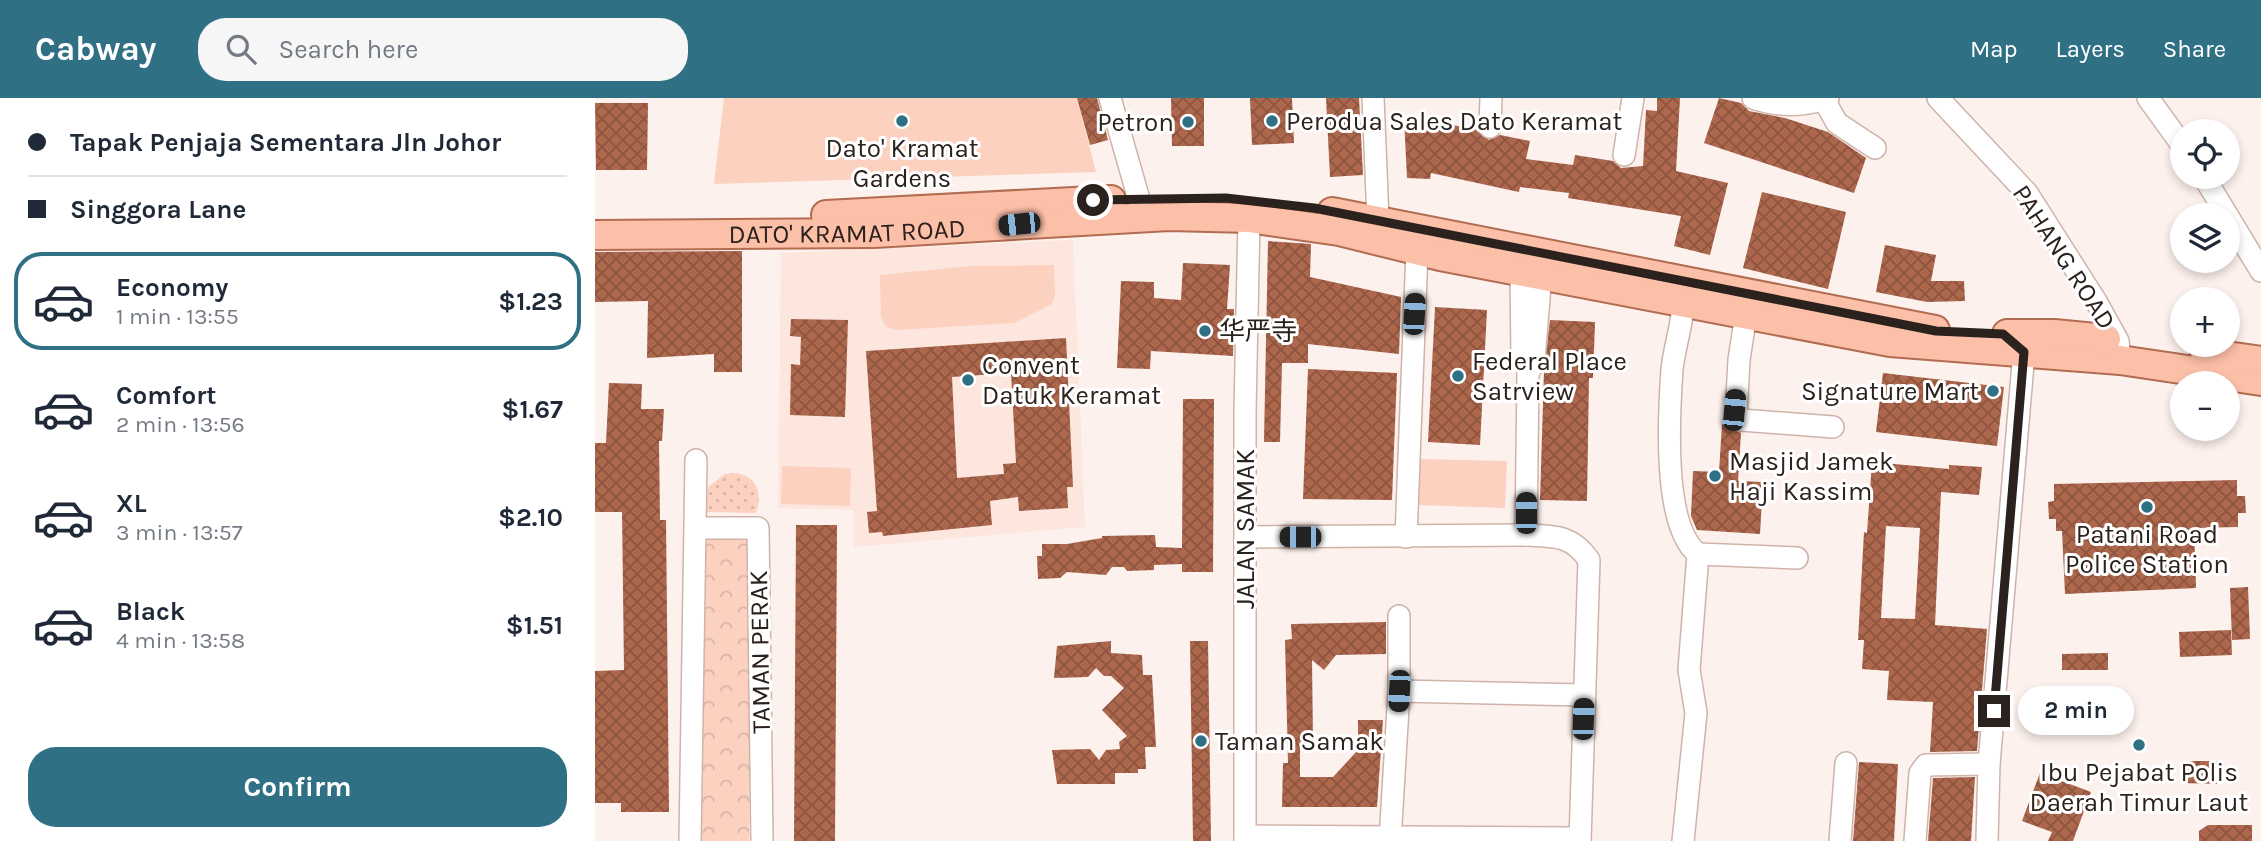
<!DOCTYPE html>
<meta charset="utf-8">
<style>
body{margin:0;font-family:Karla,"Noto Sans SC",sans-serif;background:#f6f6f7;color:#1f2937;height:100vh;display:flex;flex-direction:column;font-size:26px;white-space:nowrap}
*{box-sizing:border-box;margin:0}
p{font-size:23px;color:#747a83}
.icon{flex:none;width:38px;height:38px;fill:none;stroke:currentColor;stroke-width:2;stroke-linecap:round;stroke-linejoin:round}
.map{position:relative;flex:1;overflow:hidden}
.panel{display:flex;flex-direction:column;background:#fff;width:595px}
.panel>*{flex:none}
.top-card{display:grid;align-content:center;height:154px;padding:0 28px;background:#fff}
.fabs{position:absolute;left:1575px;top:21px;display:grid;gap:14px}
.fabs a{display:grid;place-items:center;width:70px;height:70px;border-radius:50%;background:#fff;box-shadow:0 4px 10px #0003;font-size:35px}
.end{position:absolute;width:32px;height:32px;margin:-16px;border:9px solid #2b211d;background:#fff;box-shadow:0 0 0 4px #fff}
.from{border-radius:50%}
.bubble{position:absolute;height:49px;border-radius:24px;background:#fff;box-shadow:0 4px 10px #0003;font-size:23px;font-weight:700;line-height:49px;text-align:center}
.car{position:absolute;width:21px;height:42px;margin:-21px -10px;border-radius:9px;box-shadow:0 0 5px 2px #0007;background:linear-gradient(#222 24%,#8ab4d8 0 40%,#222 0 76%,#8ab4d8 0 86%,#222 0)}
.top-card b{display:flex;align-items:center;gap:24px;height:66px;font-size:26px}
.top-card b+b{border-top:2px solid #e0e1e3}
.top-card i{width:18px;height:18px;background:#1f2937}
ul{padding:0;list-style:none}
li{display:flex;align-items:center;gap:21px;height:98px;margin:0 14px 10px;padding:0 14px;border:4px solid transparent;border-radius:28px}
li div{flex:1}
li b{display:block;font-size:26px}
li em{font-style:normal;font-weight:700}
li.on{border-color:#307084}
li>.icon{width:63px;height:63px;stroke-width:1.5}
.primary-button{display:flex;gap:14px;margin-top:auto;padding:14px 28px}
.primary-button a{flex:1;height:80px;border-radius:28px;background:#307084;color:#fff;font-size:28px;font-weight:700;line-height:80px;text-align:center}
header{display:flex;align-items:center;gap:42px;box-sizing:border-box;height:98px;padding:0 35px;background:#307084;color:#fff}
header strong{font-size:33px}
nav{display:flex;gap:38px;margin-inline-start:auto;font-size:24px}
.search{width:490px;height:63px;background:#f6f6f7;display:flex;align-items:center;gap:18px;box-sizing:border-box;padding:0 24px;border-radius:28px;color:#747a83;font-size:26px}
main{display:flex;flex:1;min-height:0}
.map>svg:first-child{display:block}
.built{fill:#fde6de}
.grass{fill:url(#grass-dots)}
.park{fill:url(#park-crowns)}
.pitch{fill:#fdd1c0}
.building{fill:url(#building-cross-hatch);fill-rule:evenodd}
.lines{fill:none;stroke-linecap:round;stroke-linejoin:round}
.minor-casing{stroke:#cfb3a9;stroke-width:24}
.major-casing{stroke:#b26c52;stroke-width:32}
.minor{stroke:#fff;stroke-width:21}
.major{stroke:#fcbfa8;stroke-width:28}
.route{stroke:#2b211d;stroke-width:9}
.poi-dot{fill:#307084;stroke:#fff;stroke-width:2.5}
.labels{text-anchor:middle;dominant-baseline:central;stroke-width:6;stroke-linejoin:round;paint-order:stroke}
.poi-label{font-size:26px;fill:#2b211d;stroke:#fff;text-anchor:start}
.street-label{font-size:26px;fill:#2b211d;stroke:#fff}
</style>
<header>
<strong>Cabway</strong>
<div class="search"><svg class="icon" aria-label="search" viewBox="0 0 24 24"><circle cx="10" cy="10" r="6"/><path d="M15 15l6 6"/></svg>Search here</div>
<nav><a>Map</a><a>Layers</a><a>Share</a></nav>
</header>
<main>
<section class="panel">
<div class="top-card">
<b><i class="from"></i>Tapak Penjaja Sementara Jln Johor</b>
<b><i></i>Singgora Lane</b>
</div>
<ul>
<li class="on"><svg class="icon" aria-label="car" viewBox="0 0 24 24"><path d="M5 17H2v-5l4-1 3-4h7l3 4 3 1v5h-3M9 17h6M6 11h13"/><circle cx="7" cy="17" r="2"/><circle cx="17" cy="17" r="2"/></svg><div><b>Economy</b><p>1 min · 13:55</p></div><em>$1.23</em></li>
<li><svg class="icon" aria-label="car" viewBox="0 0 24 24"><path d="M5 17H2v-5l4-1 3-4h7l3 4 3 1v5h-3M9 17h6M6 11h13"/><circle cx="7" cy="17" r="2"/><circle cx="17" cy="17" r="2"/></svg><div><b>Comfort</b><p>2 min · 13:56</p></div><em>$1.67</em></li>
<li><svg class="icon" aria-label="car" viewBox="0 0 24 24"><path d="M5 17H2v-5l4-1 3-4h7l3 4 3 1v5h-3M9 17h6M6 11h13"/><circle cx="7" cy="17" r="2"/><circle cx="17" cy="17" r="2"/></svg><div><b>XL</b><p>3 min · 13:57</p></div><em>$2.10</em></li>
<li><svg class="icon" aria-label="car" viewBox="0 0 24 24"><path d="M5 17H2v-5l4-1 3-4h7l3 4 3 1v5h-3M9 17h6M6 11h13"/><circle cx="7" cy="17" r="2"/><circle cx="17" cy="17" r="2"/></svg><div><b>Black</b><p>4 min · 13:58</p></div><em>$1.51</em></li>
</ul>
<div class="primary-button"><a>Confirm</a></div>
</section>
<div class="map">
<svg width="1666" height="743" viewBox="0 0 1666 743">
<defs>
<pattern id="grass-dots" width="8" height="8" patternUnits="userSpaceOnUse" patternTransform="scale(1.75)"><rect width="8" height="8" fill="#fdd1c0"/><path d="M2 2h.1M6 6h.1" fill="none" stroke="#d9b3a5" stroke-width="1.8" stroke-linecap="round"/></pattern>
<pattern id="park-crowns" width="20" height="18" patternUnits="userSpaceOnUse" patternTransform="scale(1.75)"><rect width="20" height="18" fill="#fdd1c0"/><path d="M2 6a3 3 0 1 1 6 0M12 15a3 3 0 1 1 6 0" fill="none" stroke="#d9b3a5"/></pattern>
<pattern id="building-cross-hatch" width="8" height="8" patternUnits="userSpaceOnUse" patternTransform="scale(1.75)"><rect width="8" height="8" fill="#ad674c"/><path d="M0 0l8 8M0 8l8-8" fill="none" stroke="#8d543f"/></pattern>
</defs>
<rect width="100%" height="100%" fill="#fdf1ed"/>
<!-- built -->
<path class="built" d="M478,142L490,429L259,449V412L183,410L186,155Z"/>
<!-- grass -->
<path class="grass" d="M141,375C162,378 168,395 161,415L111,414L113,389L130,376Z"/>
<!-- park -->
<path class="park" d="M111,438L153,439L156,448L154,743H106L104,735L107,443Z"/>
<!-- pitch -->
<g class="pitch">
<path d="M129,0H482L501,74L119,86Z"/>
<path d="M455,167H459L460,197L457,206L419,225L301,232L291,229L286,219L285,177L376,168Z"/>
<path d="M824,361L912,363L910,410L822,407Z"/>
<path d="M187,368L256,370L255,408L186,406Z"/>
</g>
<!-- building -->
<g class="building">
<path d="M482,0H502L513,42L495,47Z"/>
<path d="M576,0H609V48H577Z"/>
<path d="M655,0H697L699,45L657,47Z"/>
<path d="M731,0H764L768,77L735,79Z"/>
<path d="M1062,0H1085L1081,73L1133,85L1115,157L1079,148L1086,118L973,100L974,95L925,89L924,94L836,75L835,81L812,80L809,20L852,30L853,26L883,32L894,42L905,37L935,43L931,61L978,67L980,57L1018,63L1026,70L1048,68L1051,12L1062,13Z"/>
<path d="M1124,0L1146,5L1154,13L1190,20L1233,34L1271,60L1259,95L1109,45Z"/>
<path d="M0,5H53L52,72H1Z"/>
<path d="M1167,94L1251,114L1233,191L1148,170Z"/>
<path d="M673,143L716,146L715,179L806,199L804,256L713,246V265H687L685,344H669Z"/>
<path d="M1290,147L1341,157L1336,183H1369L1370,203L1332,204L1281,194Z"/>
<path d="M147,153V274H119V256L52,260L53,203L0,204V154Z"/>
<path d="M588,165L635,167L632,211H639L638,258L556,253L555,271L522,270L526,183L559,184V200L586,202Z"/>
<path d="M840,209L892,212L885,347L833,344Z"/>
<path d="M196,221L253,222L250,319L195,317L196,266L205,267L206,239L195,238Z"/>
<path d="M955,222L1000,224L998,280H994L992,403L945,402L949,273Z"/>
<path d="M471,240L478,389H472L473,410L424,413L423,399L395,403L397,427L288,438L287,434L274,435L272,414L282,413L271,253ZM416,275L421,365L408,366L409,376L362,380L357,279Z"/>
<path d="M713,271L802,275L797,402L708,401Z"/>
<path d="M1288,275L1409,289L1402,348L1281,334Z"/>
<path d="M14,285L47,286L46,311H69L67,343H64L65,422H71L74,714H26V705H0V573L29,572L27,414H0V345H11Z"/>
<path d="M588,301H619L618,474H587V466L559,467V472L532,473L529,469H517L511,477L472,474L465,480L443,481L442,458H447V446H472L507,440V438L560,437L561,449L587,450Z"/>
<path d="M1127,326L1146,335L1143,383L1168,384L1165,436L1102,432L1096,418L1098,373L1124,374Z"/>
<path d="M1277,364L1354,371V367L1387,369L1384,397L1346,394L1340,527L1392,531L1382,653L1335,654L1338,604L1292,602L1294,573L1267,571L1269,542H1263L1269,434L1272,435ZM1291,428L1325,430L1320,521L1286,520Z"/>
<path d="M1642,382V398H1650L1651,415H1643V429L1599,430L1601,490L1470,496L1467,433H1461V421H1454L1453,404L1459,403V386Z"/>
<path d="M201,427H242L240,743H199Z"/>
<path d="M1653,489L1655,541L1637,542L1635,490Z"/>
<path d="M791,524V556L741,557L729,572L717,562L718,644H705V679H738L763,652V622H788L782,709H687L688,665H693L690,542L697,541L696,526Z"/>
<path d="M1636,532L1637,557L1585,559L1584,534Z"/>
<path d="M516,543V555L547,557L548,577H557L561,649H550L551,671H543V675H520V686H462L457,652L495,651L504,662L511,652L525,651L524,644L532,638L507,612L529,590L516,578H509L501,570L493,579L459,580L462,548Z"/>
<path d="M595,543H613L616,743H598Z"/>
<path d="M1513,555V572H1467V556Z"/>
<rect x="1453" y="599" width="52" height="31"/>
<path d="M1587,663H1622V686L1586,685Z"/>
<path d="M1264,664L1303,666L1299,743H1258Z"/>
<path d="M1445,675L1496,694L1478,743H1453L1457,734L1427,723Z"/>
<path d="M1380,679L1376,743H1333L1338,680Z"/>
<path d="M1613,727H1657V743H1604V733Z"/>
</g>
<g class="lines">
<!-- minor casing -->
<g class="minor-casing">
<g id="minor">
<path d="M515,0L549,119"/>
<path d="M778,0L783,122"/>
<path d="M1158,0C1184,9 1207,9 1233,0"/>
<path d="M1343,0L1432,95L1502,205L1523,243L1524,253"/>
<path d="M1553,0L1587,47"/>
<path d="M1229,2L1242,25L1280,50"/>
<path d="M895,29L896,0"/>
<path d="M1029,57L1038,0"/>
<path d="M1609,79L1666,173"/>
<path d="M926,172L927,261"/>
<path d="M1087,191C1091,218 1080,244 1077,271C1074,314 1067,428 1103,456L1094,572L1101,615L1088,743"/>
<path d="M1151,216L1144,262L1141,318L1146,322L1238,329"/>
<path d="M100,430H163L167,743"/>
<path d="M931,437L933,276L939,262L947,164"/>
<path d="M650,439L931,437C959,438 977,437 994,462L985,743"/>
<path d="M811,439L822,153"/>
<path d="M1103,456L1202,460"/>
<path d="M804,593L989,597"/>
<path d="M650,738L985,740"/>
<path d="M95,743L101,362"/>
<path d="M650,743V314L654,120"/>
<path d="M795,743L804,593V518"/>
<path d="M1245,743L1251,665"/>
<path d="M1320,743L1325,675L1331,667L1394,666"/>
<path d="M1392,743L1394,666L1429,254L1419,243"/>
</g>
</g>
<!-- major casing -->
<g class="major-casing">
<g id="major">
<path d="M737,114L1340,232"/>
<path d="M231,117L516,102"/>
<path id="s1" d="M0,137L279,135L574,118L654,120L744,133L845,158L1295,244L1525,262L1666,283"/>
<path d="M1412,236H1459L1511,241"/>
<path d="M1610,255L1666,263"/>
</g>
</g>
<!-- minor -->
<use href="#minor" class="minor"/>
<!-- major -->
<use href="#major" class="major"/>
</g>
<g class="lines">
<!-- route -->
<path class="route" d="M498,102L631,100L719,110L1341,233L1408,236L1429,254L1399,613"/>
</g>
<!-- markers -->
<g class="poi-dot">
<circle cx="307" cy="23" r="7"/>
<circle cx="677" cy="23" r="7"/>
<circle cx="593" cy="24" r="7"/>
<circle cx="610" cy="233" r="7"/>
<circle cx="863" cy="278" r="7"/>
<circle cx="373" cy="282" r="7"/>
<circle cx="1398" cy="293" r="7"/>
<circle cx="1120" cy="378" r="7"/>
<circle cx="1552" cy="409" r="7"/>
<circle cx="606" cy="643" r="7"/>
<circle cx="1544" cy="647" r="7"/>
</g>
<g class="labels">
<!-- poi labels -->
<g class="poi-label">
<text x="691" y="23">Perodua Sales Dato Keramat</text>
<text x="579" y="24" text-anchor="end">Petron</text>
<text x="307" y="50" text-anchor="middle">Dato' Kramat<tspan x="307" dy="30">Gardens</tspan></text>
<text x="624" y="233">华严寺</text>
<text x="877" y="263">Federal Place<tspan x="877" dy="30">Satrview</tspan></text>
<text x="387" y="267">Convent<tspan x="387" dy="30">Datuk Keramat</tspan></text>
<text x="1384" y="293" text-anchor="end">Signature Mart</text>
<text x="1134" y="363">Masjid Jamek<tspan x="1134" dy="30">Haji Kassim</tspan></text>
<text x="1552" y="436" text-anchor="middle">Patani Road<tspan x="1552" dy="30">Police Station</tspan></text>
<text x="620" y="643">Taman Samak</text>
<text x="1544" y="674" text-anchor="middle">Ibu Pejabat Polis<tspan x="1544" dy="30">Daerah Timur Laut</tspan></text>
</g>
<!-- street labels -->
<g class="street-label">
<text stroke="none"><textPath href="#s1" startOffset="252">DATO' KRAMAT ROAD</textPath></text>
<text transform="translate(1469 159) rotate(57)">PAHANG ROAD</text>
<text transform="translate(650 431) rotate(-90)">JALAN SAMAK</text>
<text transform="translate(165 554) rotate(-91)">TAMAN PERAK</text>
</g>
</g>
</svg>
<div class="fabs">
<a><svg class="icon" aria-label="locate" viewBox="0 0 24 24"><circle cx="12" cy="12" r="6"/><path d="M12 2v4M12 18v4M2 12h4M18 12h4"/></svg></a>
<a><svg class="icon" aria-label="layers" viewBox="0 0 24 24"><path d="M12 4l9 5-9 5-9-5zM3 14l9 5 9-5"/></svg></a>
<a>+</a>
<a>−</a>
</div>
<i class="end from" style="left:498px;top:102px"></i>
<i class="end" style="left:1399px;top:613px"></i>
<div class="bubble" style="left:1423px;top:588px;width:116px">2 min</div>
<i class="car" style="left:424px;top:126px;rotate:264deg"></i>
<i class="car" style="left:819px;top:216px;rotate:3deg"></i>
<i class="car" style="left:1139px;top:312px;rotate:5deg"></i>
<i class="car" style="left:931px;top:415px;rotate:0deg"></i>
<i class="car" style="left:705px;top:439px;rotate:270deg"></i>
<i class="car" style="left:804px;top:593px;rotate:183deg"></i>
<i class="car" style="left:988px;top:621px;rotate:2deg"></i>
</div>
</main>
